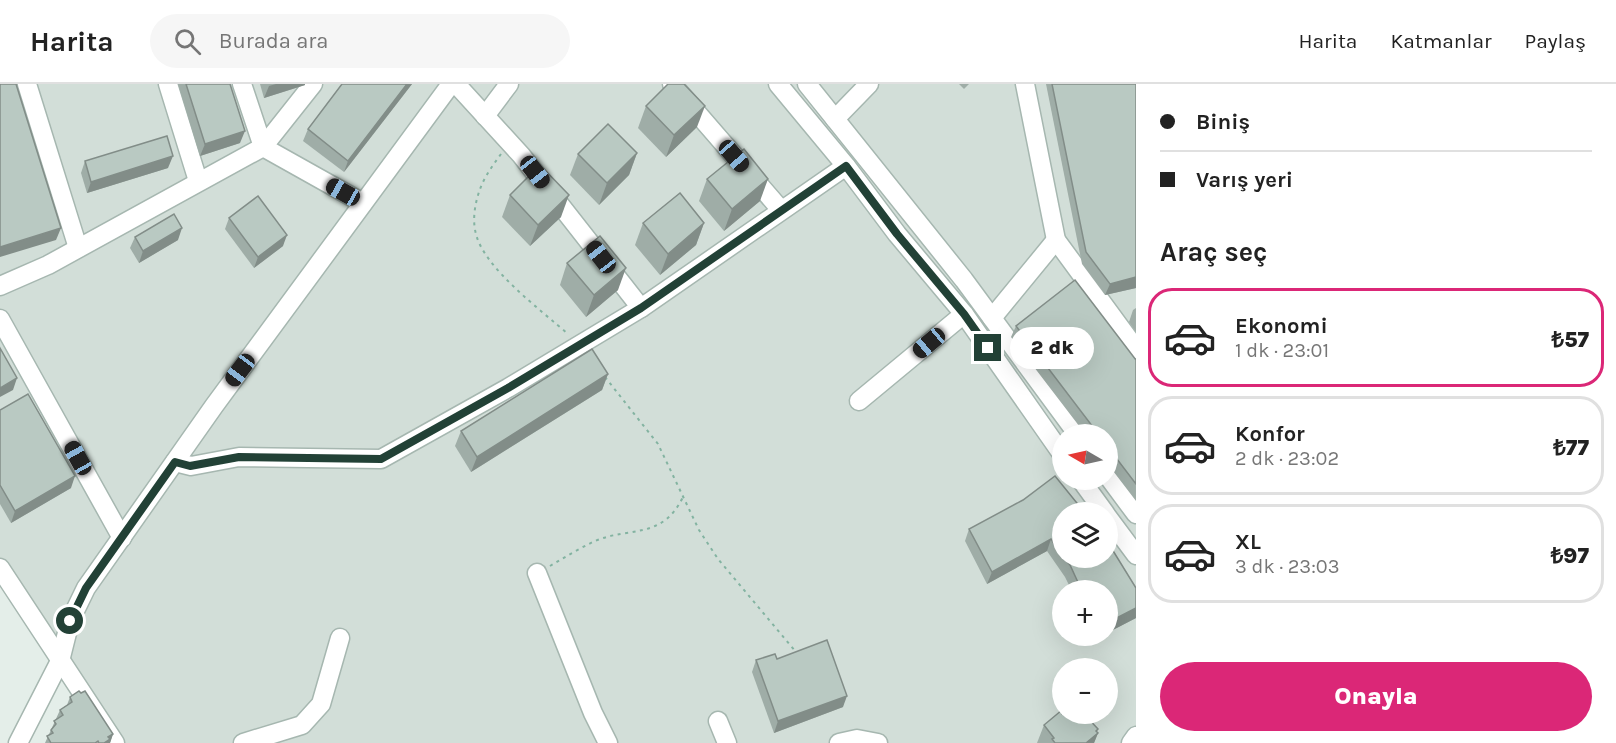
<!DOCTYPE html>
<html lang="tr">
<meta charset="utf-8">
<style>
body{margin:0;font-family:Karla,sans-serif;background:#f6f6f6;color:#222;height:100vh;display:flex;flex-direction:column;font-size:22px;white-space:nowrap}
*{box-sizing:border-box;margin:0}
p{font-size:20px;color:#767676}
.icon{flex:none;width:33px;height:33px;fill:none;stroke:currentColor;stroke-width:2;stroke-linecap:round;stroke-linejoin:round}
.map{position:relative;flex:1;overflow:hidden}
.panel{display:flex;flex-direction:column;background:#fff;width:480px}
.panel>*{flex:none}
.banner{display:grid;align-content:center;height:132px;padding:0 24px;background:#fff}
.needle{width:39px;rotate:279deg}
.fabs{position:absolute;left:1052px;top:340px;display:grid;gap:12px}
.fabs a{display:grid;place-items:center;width:66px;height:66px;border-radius:50%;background:#fff;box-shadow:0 6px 24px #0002;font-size:30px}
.end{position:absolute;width:27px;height:27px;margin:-14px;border:8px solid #224136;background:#fff;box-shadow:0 0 0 3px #fff}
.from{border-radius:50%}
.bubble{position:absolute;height:42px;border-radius:21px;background:#fff;box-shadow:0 6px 24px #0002;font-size:20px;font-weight:800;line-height:42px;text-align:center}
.car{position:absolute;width:18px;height:36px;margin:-18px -9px;border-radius:8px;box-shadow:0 0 4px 2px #0007;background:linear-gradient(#222 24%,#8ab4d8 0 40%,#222 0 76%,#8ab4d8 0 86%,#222 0)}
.banner b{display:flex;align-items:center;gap:21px;height:57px;font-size:22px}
.banner b+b{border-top:2px solid #e0e0e0}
.banner i{width:15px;height:15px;background:#222}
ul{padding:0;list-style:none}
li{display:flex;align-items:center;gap:18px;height:99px;margin:0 12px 9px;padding:0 12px;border:3px solid #e0e0e0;border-radius:24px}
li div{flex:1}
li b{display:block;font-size:22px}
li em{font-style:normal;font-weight:800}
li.current{border-color:#db2777}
li>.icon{width:54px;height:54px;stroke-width:1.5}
h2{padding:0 24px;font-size:27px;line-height:72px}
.primary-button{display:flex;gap:12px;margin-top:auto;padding:12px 24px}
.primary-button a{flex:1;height:69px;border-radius:36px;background:#db2777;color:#fff;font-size:24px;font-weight:800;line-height:69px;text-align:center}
header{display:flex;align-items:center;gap:36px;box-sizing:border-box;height:84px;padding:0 30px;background:#fff;border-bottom:2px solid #e0e0e0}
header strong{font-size:28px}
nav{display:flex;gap:33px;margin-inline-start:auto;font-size:21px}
.search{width:420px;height:54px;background:#f6f6f6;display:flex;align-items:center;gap:15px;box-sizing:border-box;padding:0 21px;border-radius:33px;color:#767676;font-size:22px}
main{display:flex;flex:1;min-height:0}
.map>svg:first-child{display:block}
.built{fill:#d2ded8;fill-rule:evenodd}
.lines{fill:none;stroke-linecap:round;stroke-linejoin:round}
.minor-casing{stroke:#a6b7b0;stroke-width:21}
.path{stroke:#83b3a1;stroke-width:2;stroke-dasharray:3 4.5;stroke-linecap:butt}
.minor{stroke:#fff;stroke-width:18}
.wall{fill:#9fada7}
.shaded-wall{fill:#828d88}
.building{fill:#b9c9c2;stroke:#828d88;stroke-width:1.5}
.route{stroke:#224136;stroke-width:8}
</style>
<header>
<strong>Harita</strong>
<div class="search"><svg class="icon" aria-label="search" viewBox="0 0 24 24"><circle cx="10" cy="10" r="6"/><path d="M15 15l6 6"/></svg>Burada ara</div>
<nav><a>Harita</a><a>Katmanlar</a><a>Paylaş</a></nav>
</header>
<main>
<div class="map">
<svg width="1136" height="659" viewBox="0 0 1136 659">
<rect width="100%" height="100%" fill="#e4eee9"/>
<!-- built -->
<path class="built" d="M0,0H1136V653L1131,659H115L0,486ZM1062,351H1107V396H1062ZM1062,429H1107V474H1062ZM1062,507H1107V552H1062ZM1062,585H1107V630H1062Z"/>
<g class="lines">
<!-- minor casing -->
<g class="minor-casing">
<g id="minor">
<path d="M27,0L78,164"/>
<path d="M168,0L198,97"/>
<path d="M242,0L263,63L363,119"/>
<path d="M456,0L521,71L641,224"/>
<path d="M672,0L781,126"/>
<path d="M778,0L846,82L897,150L964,230L1062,370"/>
<path d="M807,0L964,196L1078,351"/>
<path d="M1025,0L1056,156L1136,265"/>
<path d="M485,32L509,0"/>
<path d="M835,35L869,0"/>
<path d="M0,202L48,181L263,63L313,0"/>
<path d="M992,234L1056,156"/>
<path d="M0,235L122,454"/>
<path d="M859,317L964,230"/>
<path d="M175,378L191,382L239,373L381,375L508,304L641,224L846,82"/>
<path d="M1107,391L1136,430"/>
<path d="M1081,396L1105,429"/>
<path d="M1107,432L1136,471"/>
<path d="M0,484L115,659"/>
<path d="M537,489L593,629L608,659"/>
<path d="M718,637L727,659"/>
<path d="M18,659L60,577L70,537L86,504L214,322L451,0"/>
<path d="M243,659L302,641L321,620L340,554"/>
<path d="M839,659L857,655L878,659"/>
<path d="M1131,659L1136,652"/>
</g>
</g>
<!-- path -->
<g class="path">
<path d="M501,70C493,81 485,92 480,105C475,119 472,136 476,150C484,184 542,227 568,250"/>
<path d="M605,293L658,360L699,446L718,475L796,568"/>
<path d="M550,482C565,473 580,464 595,457C631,442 662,456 683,413"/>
</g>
<!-- minor -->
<use href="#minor" class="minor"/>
</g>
<!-- wall -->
<g class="wall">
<path d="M178,0H230L240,59L200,72Z"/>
<path d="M260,0H305V1L264,14Z"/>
<path d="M342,0H412L344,88L303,57L308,45Z"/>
<path d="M959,0H969L964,5Z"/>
<path d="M1046,0H1136V204L1105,211L1082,180Z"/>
<path d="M646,22L697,43L666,73L638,44Z"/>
<path d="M637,69L629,91L599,121L570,91L578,70Z"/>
<path d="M85,77L168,84L87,109L81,89Z"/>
<path d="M707,95L760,117L724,147L699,117Z"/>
<path d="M510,111L561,133L530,162L502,133Z"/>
<path d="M229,134L283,162L254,184L225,145Z"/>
<path d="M643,139H704L696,161L660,191L635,161Z"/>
<path d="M135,153L178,156L139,179L130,164Z"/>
<path d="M567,179L618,206L586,233L560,201Z"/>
<path d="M1136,224V248L1129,238L1133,226Z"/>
<path d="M1016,242L1136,276V417L1107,379V351H1086L1011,253Z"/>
<path d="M608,290L602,306L471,388L455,362L461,347Z"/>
<path d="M0,326L71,404L11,439L0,420Z"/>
<path d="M1062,429V474H1107L1136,534L1107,549V507H1072L1065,493L1047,467L987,500L965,457L969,445Z"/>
<path d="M777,575L843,623L774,649L752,588L756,576Z"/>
<path d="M70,613L113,650L110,659H45L60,626L67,621Z"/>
<path d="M1044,641L1097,648L1098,649L1094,659H1037Z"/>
</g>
<!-- shaded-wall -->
<g class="shaded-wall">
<path d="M276,0H305V1L264,14L269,2Z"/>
<path d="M407,0H412L344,88L348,77Z"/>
<path d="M705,22L697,43L666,73L674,51Z"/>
<path d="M245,47L240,59L200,72L205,60Z"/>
<path d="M637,69L629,91L599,121L607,99Z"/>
<path d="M173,72L168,84L87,109L91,98Z"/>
<path d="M768,95L760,117L724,147L732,125Z"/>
<path d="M569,111L561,133L530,162L538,141Z"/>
<path d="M704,139L696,161L660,191L668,170Z"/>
<path d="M61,144L56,156L0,173V163Z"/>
<path d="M182,144L178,156L139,179L143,167Z"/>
<path d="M287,151L283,162L254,184L258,173Z"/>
<path d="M626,184L618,206L586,233L594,211Z"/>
<path d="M1136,193V204L1105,211L1110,200Z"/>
<path d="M608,290L602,306L471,388L477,373Z"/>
<path d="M17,294L13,306L0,313V304Z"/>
<path d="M75,392L71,404L11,439L15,427Z"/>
<path d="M1051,455L1047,467L987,500L992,488Z"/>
<path d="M1136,524V534L1107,549V539Z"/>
<path d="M847,612L843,623L774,649L778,637Z"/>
<path d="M1098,645L1095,651L1098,649L1094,659H1086Z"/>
<path d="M113,650L110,659H104L108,653Z"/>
</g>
<!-- building -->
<g class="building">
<path d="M0,0H16L61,144L0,163Z"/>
<path d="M186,0H230L245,47L205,60Z"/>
<path d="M342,0H407L348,77L308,45Z"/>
<path d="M668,0H684L705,22L674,51L646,22Z"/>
<path d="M1052,0H1136V193L1110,200L1086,168Z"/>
<path d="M608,40L637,69L607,99L578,70Z"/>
<path d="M167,52L173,72L91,98L85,77Z"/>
<path d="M744,65L768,95L732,125L707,95Z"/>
<path d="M540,81L569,111L538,141L510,111Z"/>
<path d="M680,109L704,139L668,170L643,139Z"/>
<path d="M258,112L287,151L258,173L229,134Z"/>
<path d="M174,130L182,144L143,167L135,153Z"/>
<path d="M600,152L626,184L594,211L567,179Z"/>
<path d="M1075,196L1136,276V400L1107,362V351H1099L1016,242Z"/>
<path d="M0,264L17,294L0,304Z"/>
<path d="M592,265L608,290L477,373L461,347Z"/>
<path d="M28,310L75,392L15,427L0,401V326Z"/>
<path d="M1055,392L1085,429H1062V471L1051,455L992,488L969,445L1023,416Z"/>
<path d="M1107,457L1136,504V524L1107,539V507H1082L1070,481L1064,474H1107Z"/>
<path d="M827,556L847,612L778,637L756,576L775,570L777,575Z"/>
<path d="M79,607L81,609L85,607L113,650L108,653L110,655L104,659H99L98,657L95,659H51L47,652L53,649L51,646L56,640L54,637L63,631L60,626L72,618L70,613Z"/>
<path d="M1062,626V630H1084L1098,645L1096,647L1098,649L1086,659H1055L1052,655L1054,654L1044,641Z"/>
</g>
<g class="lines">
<!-- route -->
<path class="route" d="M70,537L86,504L175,378L190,382L239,373L381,375L508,304L641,224L846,82L897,150L964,230L988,264"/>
</g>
</svg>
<div class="fabs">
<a><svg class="needle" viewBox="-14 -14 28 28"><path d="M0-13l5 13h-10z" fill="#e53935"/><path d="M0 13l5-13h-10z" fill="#767676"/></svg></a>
<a><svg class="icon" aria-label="layers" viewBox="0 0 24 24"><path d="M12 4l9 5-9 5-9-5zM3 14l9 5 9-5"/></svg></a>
<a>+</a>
<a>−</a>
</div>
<i class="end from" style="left:70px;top:537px"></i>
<i class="end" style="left:988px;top:264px"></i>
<div class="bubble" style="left:1010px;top:243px;width:84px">2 dk</div>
<i class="car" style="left:734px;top:72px;rotate:139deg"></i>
<i class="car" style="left:535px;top:88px;rotate:142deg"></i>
<i class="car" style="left:343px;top:108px;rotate:299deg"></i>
<i class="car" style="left:601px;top:173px;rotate:322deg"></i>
<i class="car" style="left:929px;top:259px;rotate:230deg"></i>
<i class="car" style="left:240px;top:286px;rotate:217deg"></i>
<i class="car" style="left:78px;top:374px;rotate:331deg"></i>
</div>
<section class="panel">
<div class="banner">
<b><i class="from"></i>Biniş</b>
<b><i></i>Varış yeri</b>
</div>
<h2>Araç seç</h2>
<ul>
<li class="current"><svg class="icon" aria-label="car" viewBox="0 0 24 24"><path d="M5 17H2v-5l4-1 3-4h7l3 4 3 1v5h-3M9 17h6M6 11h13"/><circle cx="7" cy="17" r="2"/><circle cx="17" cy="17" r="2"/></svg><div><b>Ekonomi</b><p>1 dk · 23:01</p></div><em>₺57</em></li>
<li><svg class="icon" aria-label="car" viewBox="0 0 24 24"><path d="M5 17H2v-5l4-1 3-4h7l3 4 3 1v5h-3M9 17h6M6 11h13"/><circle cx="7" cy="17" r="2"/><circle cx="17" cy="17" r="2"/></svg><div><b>Konfor</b><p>2 dk · 23:02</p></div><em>₺77</em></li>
<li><svg class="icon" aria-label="car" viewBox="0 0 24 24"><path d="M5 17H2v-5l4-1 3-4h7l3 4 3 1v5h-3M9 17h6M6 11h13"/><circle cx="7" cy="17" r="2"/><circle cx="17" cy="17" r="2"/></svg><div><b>XL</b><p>3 dk · 23:03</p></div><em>₺97</em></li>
</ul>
<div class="primary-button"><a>Onayla</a></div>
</section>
</main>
